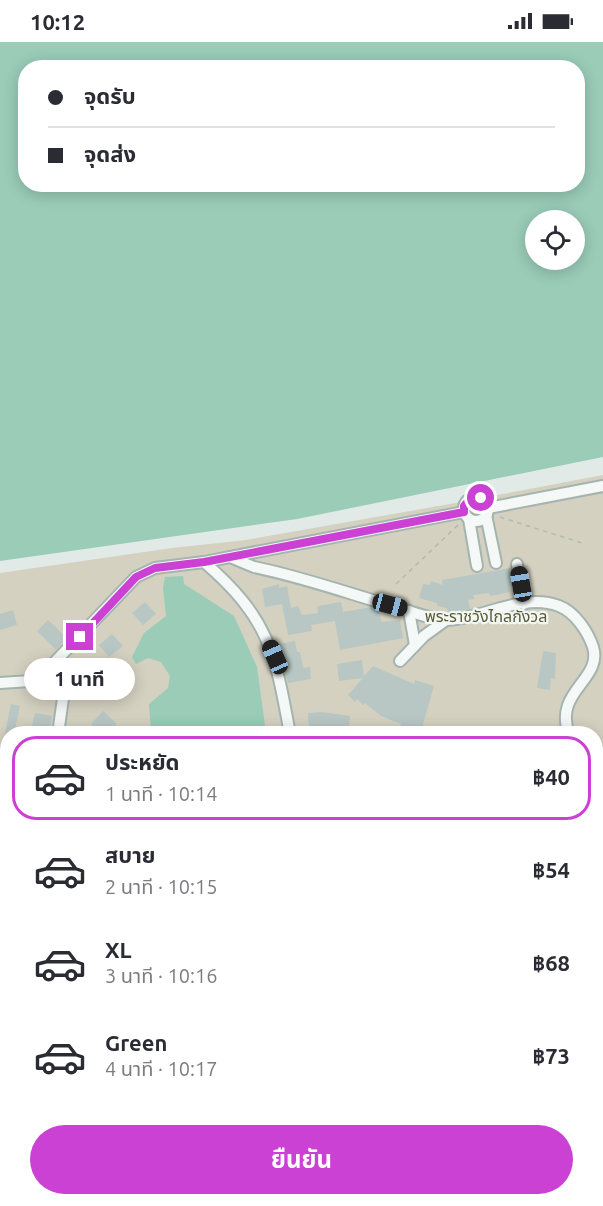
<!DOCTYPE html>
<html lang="th">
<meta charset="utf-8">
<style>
body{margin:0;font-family:Ubuntu,"Noto Sans Thai",sans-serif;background:#f7f7f7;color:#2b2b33;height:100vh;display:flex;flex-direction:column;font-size:22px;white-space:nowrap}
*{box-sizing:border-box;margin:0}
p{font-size:20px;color:#7c7c81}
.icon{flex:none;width:33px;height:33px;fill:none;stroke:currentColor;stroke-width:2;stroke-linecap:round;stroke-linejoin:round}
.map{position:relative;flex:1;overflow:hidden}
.drawer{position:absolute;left:0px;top:684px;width:603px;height:480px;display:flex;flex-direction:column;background:#fff;border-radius:24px 24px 0 0;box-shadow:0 3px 15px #0003}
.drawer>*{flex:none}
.hud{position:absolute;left:18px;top:18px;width:567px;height:132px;border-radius:24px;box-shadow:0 3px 15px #0003;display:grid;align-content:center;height:132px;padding:0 30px;background:#fff}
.tools{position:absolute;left:525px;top:168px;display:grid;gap:12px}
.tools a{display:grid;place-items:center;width:60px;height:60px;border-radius:50%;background:#fff;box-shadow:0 3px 15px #0003;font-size:30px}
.end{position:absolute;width:27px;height:27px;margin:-14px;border:8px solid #cb41d4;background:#fff;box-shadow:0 0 0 3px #fff}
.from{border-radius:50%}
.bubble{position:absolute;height:42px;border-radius:21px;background:#fff;box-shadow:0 3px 15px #0003;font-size:20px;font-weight:700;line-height:42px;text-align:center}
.car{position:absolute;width:18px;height:36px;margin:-18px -9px;border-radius:8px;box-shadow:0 0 4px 2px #0007;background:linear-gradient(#222 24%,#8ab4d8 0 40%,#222 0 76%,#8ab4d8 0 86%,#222 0)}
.hud b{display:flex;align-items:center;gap:21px;height:57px;font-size:22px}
.hud b+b{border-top:2px solid #e1e1e2}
.hud i{width:15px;height:15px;background:#2b2b33}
ul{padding:10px 0 0;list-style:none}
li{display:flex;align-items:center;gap:18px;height:84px;margin:0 12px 9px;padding:0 18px;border:3px solid transparent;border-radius:24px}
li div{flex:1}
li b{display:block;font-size:22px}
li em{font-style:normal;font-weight:700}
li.current{border-color:#cb41d4}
li>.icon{width:54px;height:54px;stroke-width:1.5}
.action{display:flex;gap:12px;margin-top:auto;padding:12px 30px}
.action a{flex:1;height:69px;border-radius:36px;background:#cb41d4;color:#fff;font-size:24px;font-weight:700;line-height:69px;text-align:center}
.status{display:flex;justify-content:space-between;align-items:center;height:42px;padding:0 30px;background:#fff;direction:ltr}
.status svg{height:16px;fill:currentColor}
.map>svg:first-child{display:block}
.green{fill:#d4d1c1}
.water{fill:#9accb8;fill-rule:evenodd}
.building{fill:#b8c7c3}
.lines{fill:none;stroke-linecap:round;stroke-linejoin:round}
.minor-casing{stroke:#a6b4b0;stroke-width:14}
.major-casing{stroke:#9fb6af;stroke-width:16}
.path{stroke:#afbab7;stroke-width:1.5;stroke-dasharray:4.5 4.5;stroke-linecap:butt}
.minor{stroke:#f4f8f7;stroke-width:10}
.major{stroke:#fff;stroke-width:14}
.route{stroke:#cb41d4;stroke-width:8}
.labels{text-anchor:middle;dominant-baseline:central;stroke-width:4.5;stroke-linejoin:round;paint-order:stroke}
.park-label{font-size:16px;fill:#5f5b35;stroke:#f0f7f5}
</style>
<div class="status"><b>10:12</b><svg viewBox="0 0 49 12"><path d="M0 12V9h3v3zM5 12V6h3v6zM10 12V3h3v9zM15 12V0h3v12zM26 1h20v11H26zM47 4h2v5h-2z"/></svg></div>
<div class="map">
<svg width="603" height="1164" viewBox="0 0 603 1164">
<rect width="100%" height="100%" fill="#e1eae7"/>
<!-- green -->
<path class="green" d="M603,433V1140L596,1143V692H8V1156L559,1157L539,1164H4L0,1149V531L172,506L246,498L461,460L475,452L487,455Z"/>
<!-- water -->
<g class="water">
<path d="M0,0H603V415L297,477L0,519ZM26,26H578V142H26ZM536,178H574V218H536Z"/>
<path d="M183,534L184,542L234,574L257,625L266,691H151L149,662L168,646L170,634L161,620L148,616L136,622L132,615L144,591L166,574L163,546L165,535Z"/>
<path d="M104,1157V1156L371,1157L361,1164H106Z"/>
</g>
<!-- building -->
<g class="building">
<path d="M510,526L513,544H509L510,550L490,554L489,551L473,553L474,557L468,558L470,567L448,570L447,566L437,564V561L419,556L423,542L430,543L431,539L443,543L442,538Z"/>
<path d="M279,542V546L287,544L291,566L298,564L302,573L318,571L317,564L341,560L343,570L371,565L379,568L381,580L400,578L403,596L340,608L335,579L311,583L312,589L288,593L282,562L265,565L262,547Z"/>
<path d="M145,560L156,572L143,583L132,571Z"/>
<path d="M13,568L17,583L0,588V572Z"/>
<path d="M48,578L67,596L56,608L37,589Z"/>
<path d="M112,592L123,604L109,615L99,603Z"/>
<path d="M295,599L297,610H300L303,626L310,625L311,637L288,641L278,602Z"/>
<path d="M543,609L556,611L555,637L551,636L550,648L537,646Z"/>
<path d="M362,618L364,634L373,624L414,642L415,638L434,644L423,682L429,692H397L401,682L381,674L365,661L363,663L357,657L355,660L348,653L363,636L339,639L337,622Z"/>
<path d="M104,619L113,631L97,645L87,633Z"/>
<path d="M11,662L20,664L14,692H5Z"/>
<path d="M103,669L116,681L115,692H101L91,682Z"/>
<path d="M322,670L350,674L348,692L309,691L308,671Z"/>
<path d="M35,671L52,674L49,692L31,688Z"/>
<path d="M8,731V752L0,753V732Z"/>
<path d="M596,803H603V813L599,814L603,829V906L596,909Z"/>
<path d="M8,911V942L0,949V918Z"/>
<path d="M603,929V950L596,952V931Z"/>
</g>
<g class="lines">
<!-- minor casing -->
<g class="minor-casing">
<g id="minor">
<circle cx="476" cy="467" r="12"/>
<path d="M488,466L603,444"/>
<path d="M486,473L496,521"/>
<path d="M469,477L477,524"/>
<path d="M230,515L254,525C303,535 350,552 399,566C413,570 432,578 447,578C483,577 523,550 559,564C575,570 588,590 593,605C603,638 553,649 569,692"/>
<path d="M204,520C269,576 275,610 290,692"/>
<path d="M517,522L524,562"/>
<path d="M409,569L415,603"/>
<path d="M400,619L424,594L446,578"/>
<path d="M55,621L65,642L58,692"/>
<path d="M0,641L31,639L50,625L136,535L155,526L204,520L464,470"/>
<path d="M596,724L603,710"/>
<path d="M596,744L603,742"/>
<path d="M0,768L8,767"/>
<path d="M596,796L603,795"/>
<path d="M0,904L8,899"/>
<path d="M596,974L603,971"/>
<path d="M0,1050L8,1049"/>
<path d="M596,1097L603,1094"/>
<path d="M48,1156L50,1164"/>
<path d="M443,1164L447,1156"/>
</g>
</g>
<!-- major casing -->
<g class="major-casing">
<g id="major">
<path d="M596,1151L603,1149"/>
<path d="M561,1164L581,1156"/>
</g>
</g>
<!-- path -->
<g class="path">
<path d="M500,475L585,502"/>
<path d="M396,542L459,482"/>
</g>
<!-- minor -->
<use href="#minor" class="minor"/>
<!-- major -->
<use href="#major" class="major"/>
</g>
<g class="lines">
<!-- route -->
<path class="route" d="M80,595L136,535L155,526L204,520L464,470V464L469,458L481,456"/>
</g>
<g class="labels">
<!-- park labels -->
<g class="park-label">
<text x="486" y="574">พระราชวังไกลกังวล</text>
</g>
</g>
</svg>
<div class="tools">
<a><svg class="icon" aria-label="locate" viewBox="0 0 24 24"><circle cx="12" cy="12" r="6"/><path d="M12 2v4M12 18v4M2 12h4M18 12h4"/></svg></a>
</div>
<i class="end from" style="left:481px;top:456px"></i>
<i class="end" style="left:80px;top:595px"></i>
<div class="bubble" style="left:24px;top:616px;width:111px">1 นาที</div>
<i class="car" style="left:521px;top:542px;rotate:350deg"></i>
<i class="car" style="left:390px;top:563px;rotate:105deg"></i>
<i class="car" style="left:275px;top:615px;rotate:336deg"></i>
<div class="hud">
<b><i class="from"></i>จุดรับ</b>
<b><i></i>จุดส่ง</b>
</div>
<section class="drawer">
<ul>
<li class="current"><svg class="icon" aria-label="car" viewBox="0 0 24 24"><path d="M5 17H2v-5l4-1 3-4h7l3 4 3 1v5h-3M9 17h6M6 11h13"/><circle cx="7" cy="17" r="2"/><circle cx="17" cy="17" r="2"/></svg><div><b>ประหยัด</b><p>1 นาที · 10:14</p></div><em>฿40</em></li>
<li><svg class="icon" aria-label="car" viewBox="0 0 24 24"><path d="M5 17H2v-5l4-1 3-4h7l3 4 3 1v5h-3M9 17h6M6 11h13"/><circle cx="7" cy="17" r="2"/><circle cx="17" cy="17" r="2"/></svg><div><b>สบาย</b><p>2 นาที · 10:15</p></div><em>฿54</em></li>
<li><svg class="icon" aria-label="car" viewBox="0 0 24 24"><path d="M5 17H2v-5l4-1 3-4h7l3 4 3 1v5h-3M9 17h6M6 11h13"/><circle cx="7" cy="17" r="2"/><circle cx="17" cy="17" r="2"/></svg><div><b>XL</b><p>3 นาที · 10:16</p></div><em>฿68</em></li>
<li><svg class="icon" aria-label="car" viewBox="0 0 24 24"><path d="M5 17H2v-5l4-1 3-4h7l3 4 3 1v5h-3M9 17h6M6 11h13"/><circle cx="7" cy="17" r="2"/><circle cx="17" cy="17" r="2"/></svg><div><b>Green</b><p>4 นาที · 10:17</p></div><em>฿73</em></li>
</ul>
<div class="action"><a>ยืนยัน</a></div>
</section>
</div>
